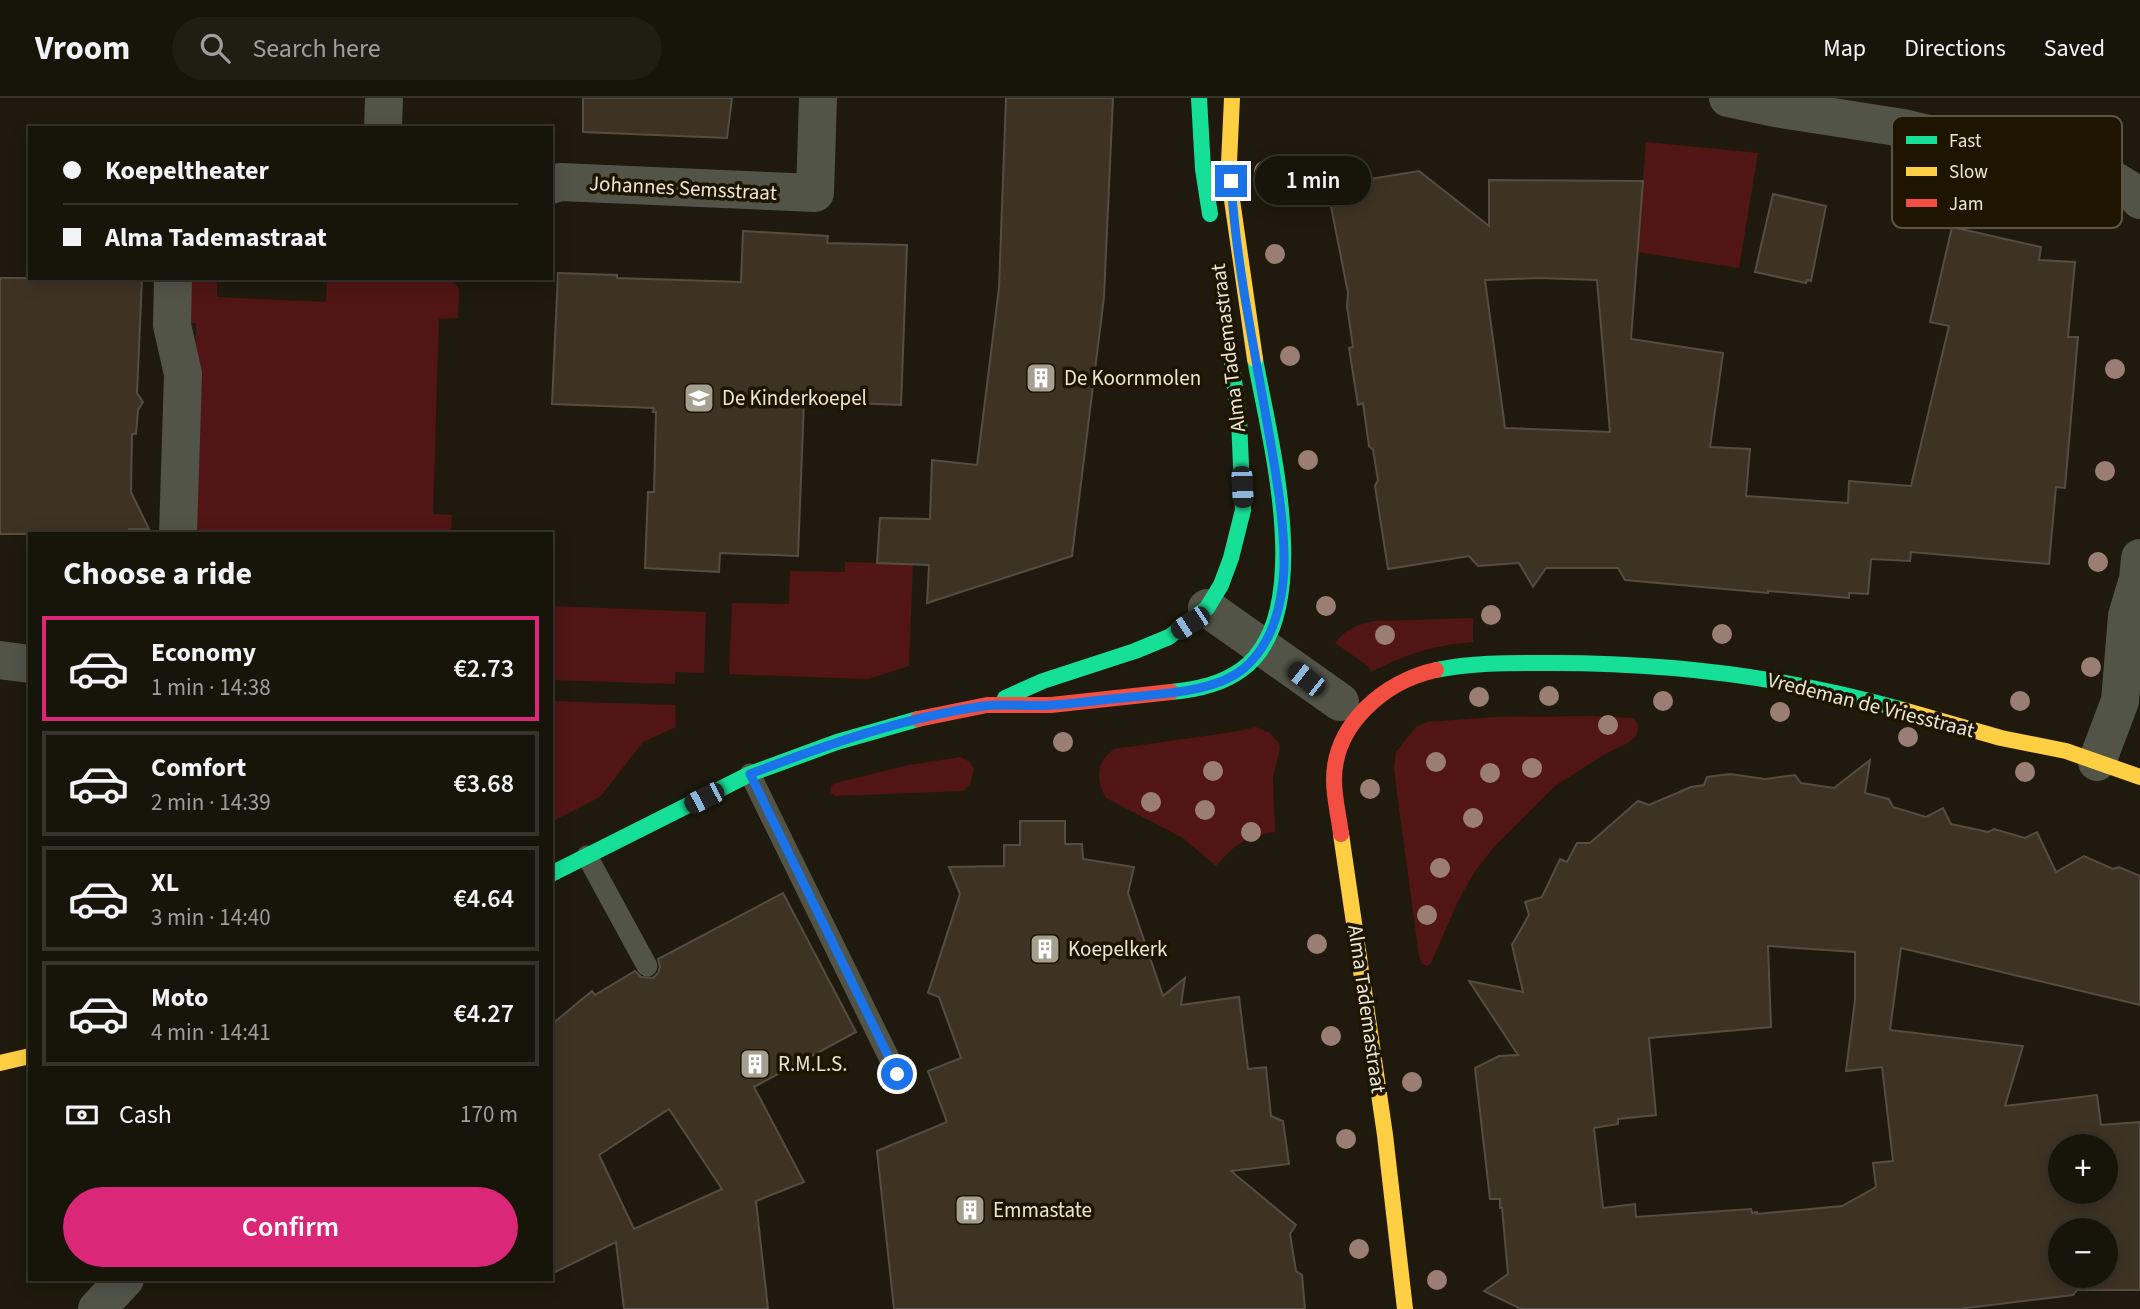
<!DOCTYPE html>
<meta charset="utf-8">
<style>
body{margin:0;font-family:"Source Sans 3",sans-serif;background:#201d13;color:#f1f3f6;height:100vh;display:flex;flex-direction:column;font-size:26px;white-space:nowrap}
*{box-sizing:border-box;margin:0}
p{font-size:23px;color:#9e9e9c}
.icon{flex:none;width:38px;height:38px;fill:none;stroke:currentColor;stroke-width:2;stroke-linecap:round;stroke-linejoin:round}
.map{position:relative;flex:1;overflow:hidden}
.side{position:absolute;left:28px;top:434px;width:525px;height:749px;display:flex;flex-direction:column;background:#17140a;border-radius:0px;box-shadow:0 4px 18px #0003,0 0 0 2px #36332b}
.side>*{flex:none}
.hud{position:absolute;left:28px;top:28px;width:525px;height:154px;border-radius:0px;box-shadow:0 4px 18px #0003,0 0 0 2px #36332b;display:grid;align-content:center;height:154px;padding:0 35px;background:#17140a}
.tools{position:absolute;left:2048px;top:1036px;display:grid;gap:14px}
.tools a{display:grid;place-items:center;width:70px;height:70px;border-radius:50%;background:#17140a;box-shadow:0 4px 18px #0003,0 0 0 2px #36332b;font-size:35px}
.end{position:absolute;width:32px;height:32px;margin:-16px;border:9px solid #1a73e8;background:#fff;box-shadow:0 0 0 4px #fff}
.from{border-radius:50%}
.bubble{position:absolute;height:49px;border-radius:24px;background:#17140a;box-shadow:0 4px 18px #0003,0 0 0 2px #36332b;font-size:23px;font-weight:600;line-height:49px;text-align:center}
.car{position:absolute;width:21px;height:42px;margin:-21px -10px;border-radius:9px;box-shadow:0 0 5px 2px #0007;background:linear-gradient(#222 24%,#8ab4d8 0 40%,#222 0 76%,#8ab4d8 0 86%,#222 0)}
.hud b{display:flex;align-items:center;gap:24px;height:66px;font-size:26px}
.hud b+b{border-top:2px solid #36332b}
.hud i{width:18px;height:18px;background:#f1f3f6}
ul{padding:0;list-style:none}
li{display:flex;align-items:center;gap:21px;height:105px;margin:0 14px 10px;padding:0 21px;border:4px solid #36332b;border-radius:0px}
li div{flex:1}
li b{display:block;font-size:26px}
li em{font-style:normal;font-weight:600}
li.on{border-color:#db2777}
li>.icon{width:63px;height:63px;stroke-width:1.5}
h2{padding:0 35px;font-size:32px;line-height:84px}
.pay{display:flex;align-items:center;gap:18px;height:77px;padding:0 35px;font-size:26px}
.pay p{margin-inline-start:auto}
.primary-button{display:flex;gap:14px;margin-top:auto;padding:14px 35px}
.primary-button a{flex:1;height:80px;border-radius:42px;background:#db2777;color:#fff;font-size:28px;font-weight:600;line-height:80px;text-align:center}
header{display:flex;align-items:center;gap:42px;box-sizing:border-box;height:98px;padding:0 35px;background:#17140a;border-bottom:2px solid #36332b}
header strong{font-size:33px}
nav{display:flex;gap:38px;margin-inline-start:auto;font-size:24px}
.search{width:490px;height:63px;background:#201d13;display:flex;align-items:center;gap:18px;box-sizing:border-box;padding:0 24px;border-radius:38px;color:#9e9e9c;font-size:26px}
.map>svg:first-child{display:block}
.green{fill:#511516}
.building{fill:#3d3325;stroke:#544d43;stroke-width:2;fill-rule:evenodd}
.lines{fill:none;stroke-linecap:round;stroke-linejoin:round}
.lane{stroke:#525448;stroke-width:21}
.street{stroke:#525448;stroke-width:38}
.fast{stroke:#16e098;stroke-width:16}
.slow{stroke:#ffcf43;stroke-width:16}
.jam{stroke:#f24e42;stroke-width:16}
.tree{fill:#9a7e76}
.route{stroke:#1a73e8;stroke-width:9}
.labels{text-anchor:middle;dominant-baseline:central;stroke-width:7;stroke-linejoin:round;paint-order:stroke}
.street-label{font-size:21px;fill:#ebe6d7;stroke:#1d1500}
.poi-label{font-size:21px;fill:#ebe6d7;stroke:#1d1500;text-anchor:start}
.key{fill:#1d1500;stroke:#5b5440;stroke-width:2}
.key-label{font-size:19px;fill:#ebe6d7}
</style>
<header>
<strong>Vroom</strong>
<div class="search"><svg class="icon" aria-label="search" viewBox="0 0 24 24"><circle cx="10" cy="10" r="6"/><path d="M15 15l6 6"/></svg>Search here</div>
<nav><a>Map</a><a>Directions</a><a>Saved</a></nav>
</header>
<div class="map">
<svg width="2140" height="1211" viewBox="0 0 2140 1211">
<rect width="100%" height="100%" fill="#1f1a0d"/>
<!-- green -->
<g class="green">
<path d="M1646,44L1758,55L1739,170L1637,154Z"/>
<path d="M185,180H217V199L326,204L327,180H452L459,191L458,220L439,221L433,416L452,417L451,436H190L196,225H183Z"/>
<path d="M914,440L909,568L868,581L729,576L732,505L789,506L790,473L845,474V464L882,465Z"/>
<path d="M551,508L706,514L704,575L675,574V586L551,582Z"/>
<path d="M1473,520V544C1434,547 1406,556 1371,574L1368,568L1335,545C1345,531 1358,526 1375,523Z"/>
<path d="M551,603L675,607L676,629L643,644L600,699L551,724Z"/>
<path d="M1591,618L1633,620L1638,626L1637,637L1628,645L1605,656L1555,688L1494,749L1476,772L1459,801L1431,865L1427,868L1422,866L1419,858L1397,695L1394,670L1396,654L1416,629L1427,624L1494,619Z"/>
<path d="M1256,629L1270,635L1279,645L1280,651L1273,680L1275,734C1245,740 1237,744 1216,768L1183,740L1106,700C1095,681 1096,664 1114,651L1233,634Z"/>
<path d="M960,659L970,664L974,671L970,686L963,693L835,698L830,694L831,688L835,685L909,667Z"/>
</g>
<!-- building -->
<g class="building">
<path d="M583,0H732L727,40L583,34Z"/>
<path d="M1006,0H1113L1104,199L1072,458L927,505L929,467L877,465L880,420L930,421L932,362L977,367L999,190Z"/>
<path d="M1419,73L1489,128V82L1643,83L1631,241L1723,255L1710,349L1750,351L1746,398L1848,405L1849,383L1911,388L1949,228L1930,224L1952,129L2041,149L2039,162L2075,164L2068,239H2078L2065,390L2056,389L2049,466L1911,454L1910,463L1871,461L1868,496L1849,495V500L1768,493V495L1625,482L1618,470H1546L1533,489L1519,465L1478,468L1469,458L1388,471L1375,388L1378,382L1373,352L1369,348L1363,305L1358,307L1349,250L1353,249L1347,208L1348,195L1327,88ZM1538,180L1597,182L1610,334L1505,330L1485,182Z"/>
<path d="M1773,96L1826,108L1811,183L1807,182L1806,185L1755,174Z"/>
<path d="M743,133L828,138L827,145L907,147L901,307L804,303L798,458L720,455L719,474L645,470L648,394H654L656,314H653L654,310L552,306L558,175L617,177V180L741,184Z"/>
<path d="M0,180H142L137,295L143,304L138,312L136,336H132L131,394L149,431H129V436H0Z"/>
<path d="M1870,662L1865,695L1889,701L1893,709L1926,719L1943,710L1951,726L1988,734L1994,731L2025,740L2037,734L2056,774L2084,758L2113,771L2119,769L2140,778V907L1901,850L1890,932L2023,948L2005,1008L2097,997L2101,1027L2140,1024V1192H2077L2073,1197L1958,1211H1521L1484,1193L1508,1176L1502,1110H1500V1101H1490L1475,970L1499,958L1518,957L1469,883L1523,894L1512,847L1529,817L1525,804L1542,799L1560,761L1567,764L1577,745H1590L1638,703L1649,707L1691,689L1704,687L1707,679L1730,676L1765,681L1795,677L1801,685L1834,690ZM1768,848L1855,854V902L1846,973L1882,969L1893,1063L1873,1065L1876,1089L1842,1108L1757,1116V1114L1752,1115L1751,1111L1636,1119L1635,1106L1603,1110L1594,1030L1618,1026V1021L1656,1017L1649,940L1771,929ZM2060,1048H2105V1094H2060ZM2060,1132H2105V1178H2060Z"/>
<path d="M1020,723H1065V746H1082L1083,761L1134,769L1128,795L1163,898L1185,880L1181,907L1239,899L1248,971L1266,969L1271,1018L1283,1023L1289,1066L1231,1073L1296,1127L1290,1136L1296,1173L1302,1177L1305,1211H894L877,1053L947,1024L928,973L961,960L939,899L928,895L960,796L949,769L1004,768V747H1020Z"/>
<path d="M783,795L856,934L754,989L804,1084L756,1103L768,1211H624L616,1144L551,1176V927L592,893L595,897L635,873L641,879L653,880L658,875L660,869L658,861ZM669,1011L722,1091L634,1131L599,1057Z"/>
</g>
<g class="lines">
<!-- lane -->
<g class="lane">
<path d="M750,676L897,976"/>
<path d="M587,758L647,868"/>
</g>
<!-- street -->
<g class="street">
<path d="M1728,0L1775,10L1903,30L2110,80L2133,94L2140,102"/>
<path d="M383,30L384,0"/>
<path d="M551,87L560,84L815,95L818,0"/>
<path d="M173,180L172,227L183,276L178,436"/>
<path d="M1207,510L1340,604"/>
<path d="M0,562L30,566"/>
<path d="M2097,664L2120,603L2127,518L2138,481L2140,460"/>
<path d="M97,1211L125,1181"/>
</g>
<!-- fast -->
<g class="fast">
<path d="M1199,0L1203,71L1210,116"/>
<path d="M1436,572C1475,564 1515,565 1554,565C1673,565 1788,579 1903,612"/>
<path d="M1171,594C1194,592 1222,586 1241,572C1318,518 1269,339 1255,261"/>
<path d="M1005,600L1043,583L1135,553L1169,539L1207,510L1221,487L1231,460L1243,412L1239,322L1232,266"/>
<path d="M551,776L750,676L837,644L918,621"/>
</g>
<!-- slow -->
<g class="slow">
<path d="M1232,0L1229,65L1232,102L1255,261"/>
<path d="M1903,612L2001,640L2066,653L2140,679"/>
<path d="M1341,736L1385,1037L1405,1211"/>
<path d="M0,965L30,958"/>
</g>
<!-- jam -->
<g class="jam">
<path d="M918,621L987,607H1051L1171,594"/>
<path d="M1341,736C1339,719 1334,700 1334,682C1334,626 1385,583 1436,572"/>
</g>
</g>
<!-- trees -->
<g class="tree">
<circle cx="1264" cy="73" r="10"/>
<circle cx="1275" cy="156" r="10"/>
<circle cx="1290" cy="258" r="10"/>
<circle cx="2115" cy="271" r="10"/>
<circle cx="1308" cy="362" r="10"/>
<circle cx="2105" cy="373" r="10"/>
<circle cx="2098" cy="464" r="10"/>
<circle cx="1326" cy="508" r="10"/>
<circle cx="1491" cy="517" r="10"/>
<circle cx="1722" cy="536" r="10"/>
<circle cx="1385" cy="537" r="10"/>
<circle cx="2091" cy="569" r="10"/>
<circle cx="1549" cy="598" r="10"/>
<circle cx="1479" cy="599" r="10"/>
<circle cx="1663" cy="603" r="10"/>
<circle cx="2020" cy="603" r="10"/>
<circle cx="1780" cy="614" r="10"/>
<circle cx="1608" cy="627" r="10"/>
<circle cx="1908" cy="639" r="10"/>
<circle cx="1063" cy="644" r="10"/>
<circle cx="1436" cy="664" r="10"/>
<circle cx="1532" cy="670" r="10"/>
<circle cx="1213" cy="673" r="10"/>
<circle cx="2025" cy="674" r="10"/>
<circle cx="1490" cy="675" r="10"/>
<circle cx="1370" cy="691" r="10"/>
<circle cx="1151" cy="704" r="10"/>
<circle cx="1205" cy="712" r="10"/>
<circle cx="1473" cy="720" r="10"/>
<circle cx="1251" cy="734" r="10"/>
<circle cx="1440" cy="770" r="10"/>
<circle cx="1427" cy="817" r="10"/>
<circle cx="1317" cy="846" r="10"/>
<circle cx="1331" cy="938" r="10"/>
<circle cx="1412" cy="984" r="10"/>
<circle cx="1346" cy="1041" r="10"/>
<circle cx="1359" cy="1151" r="10"/>
<circle cx="1437" cy="1182" r="10"/>
</g>
<g class="lines">
<!-- route -->
<path class="route" d="M897,976L750,676C826,647 902,620 983,608C1006,605 1030,609 1052,607C1075,606 1098,602 1121,600C1156,596 1214,595 1243,571C1272,547 1282,507 1284,471C1285,424 1276,376 1268,330C1254,248 1236,166 1231,83"/>
</g>
<!-- icons -->
<defs>
<g id="building-square" transform="scale(1.575)"><rect x="-9" y="-9" width="18" height="18" rx="4" fill="#a49f90" stroke="#1d1500"/><path d="M-4-6H4V6H1V3H-1V6H-4ZM-2.5-4.3h1.7v1.8h-1.7ZM.8-4.3h1.7v1.8H.8ZM-2.5-1h1.7V.8h-1.7ZM.8-1h1.7V.8H.8Z" fill="#fff"/></g>
<g id="school-square" transform="scale(1.575)"><rect x="-9" y="-9" width="18" height="18" rx="4" fill="#a49f90" stroke="#1d1500"/><path d="M0-5L7-2L0 1L-7-2ZM-4 1L0 2.5L4 1V4Q0 6-4 4Z" fill="#fff"/></g>
</defs>
<g fill-rule="evenodd">
<use href="#building-square" x="1041" y="280"/>
<use href="#school-square" x="699" y="300"/>
<use href="#building-square" x="1045" y="851"/>
<use href="#building-square" x="755" y="966"/>
<use href="#building-square" x="970" y="1112"/>
</g>
<g class="labels">
<!-- street labels -->
<g class="street-label">
<text transform="translate(683 90) rotate(3)">Johannes Semsstraat</text>
<text transform="translate(1228 250) rotate(-97)">Alma Tademastraat</text>
<text transform="translate(1871 607) rotate(14)">Vredeman de Vriesstraat</text>
<text transform="translate(1367 911) rotate(82)">Alma Tademastraat</text>
</g>
<!-- poi labels -->
<g class="poi-label">
<text x="1064" y="280">De Koornmolen</text>
<text x="722" y="300">De Kinderkoepel</text>
<text x="1068" y="851">Koepelkerk</text>
<text x="778" y="966">R.M.L.S.</text>
<text x="993" y="1112">Emmastate</text>
</g>
</g>
<!-- legend -->
<rect x="1892" y="18" width="230" height="112" rx="10" class="key"/>
<rect x="1906" y="38" width="31" height="8" fill="#16e098"/>
<rect x="1906" y="69" width="31" height="9" fill="#ffcf43"/>
<rect x="1906" y="101" width="31" height="8" fill="#f24e42"/>
<g class="key-label">
<text x="1949" y="49">Fast</text>
<text x="1949" y="80">Slow</text>
<text x="1949" y="112">Jam</text>
</g>
</svg>
<div class="tools">
<a>+</a>
<a>−</a>
</div>
<i class="end from" style="left:897px;top:976px"></i>
<i class="end" style="left:1231px;top:83px"></i>
<div class="bubble" style="left:1255px;top:58px;width:116px">1 min</div>
<i class="car" style="left:1242px;top:389px;rotate:177deg"></i>
<i class="car" style="left:1190px;top:525px;rotate:237deg"></i>
<i class="car" style="left:1306px;top:581px;rotate:308deg"></i>
<i class="car" style="left:704px;top:700px;rotate:243deg"></i>
<div class="hud">
<b><i class="from"></i>Koepeltheater</b>
<b><i></i>Alma Tademastraat</b>
</div>
<section class="side">
<h2>Choose a ride</h2>
<ul>
<li class="on"><svg class="icon" aria-label="car" viewBox="0 0 24 24"><path d="M5 17H2v-5l4-1 3-4h7l3 4 3 1v5h-3M9 17h6M6 11h13"/><circle cx="7" cy="17" r="2"/><circle cx="17" cy="17" r="2"/></svg><div><b>Economy</b><p>1 min · 14:38</p></div><em>€2.73</em></li>
<li><svg class="icon" aria-label="car" viewBox="0 0 24 24"><path d="M5 17H2v-5l4-1 3-4h7l3 4 3 1v5h-3M9 17h6M6 11h13"/><circle cx="7" cy="17" r="2"/><circle cx="17" cy="17" r="2"/></svg><div><b>Comfort</b><p>2 min · 14:39</p></div><em>€3.68</em></li>
<li><svg class="icon" aria-label="car" viewBox="0 0 24 24"><path d="M5 17H2v-5l4-1 3-4h7l3 4 3 1v5h-3M9 17h6M6 11h13"/><circle cx="7" cy="17" r="2"/><circle cx="17" cy="17" r="2"/></svg><div><b>XL</b><p>3 min · 14:40</p></div><em>€4.64</em></li>
<li><svg class="icon" aria-label="car" viewBox="0 0 24 24"><path d="M5 17H2v-5l4-1 3-4h7l3 4 3 1v5h-3M9 17h6M6 11h13"/><circle cx="7" cy="17" r="2"/><circle cx="17" cy="17" r="2"/></svg><div><b>Moto</b><p>4 min · 14:41</p></div><em>€4.27</em></li>
</ul>
<div class="pay"><svg class="icon" aria-label="cash" viewBox="0 0 24 24"><path d="M3 7h18v10H3z"/><circle cx="12" cy="12" r="2"/></svg>Cash<p>170 m</p></div>
<div class="primary-button"><a>Confirm</a></div>
</section>
</div>
